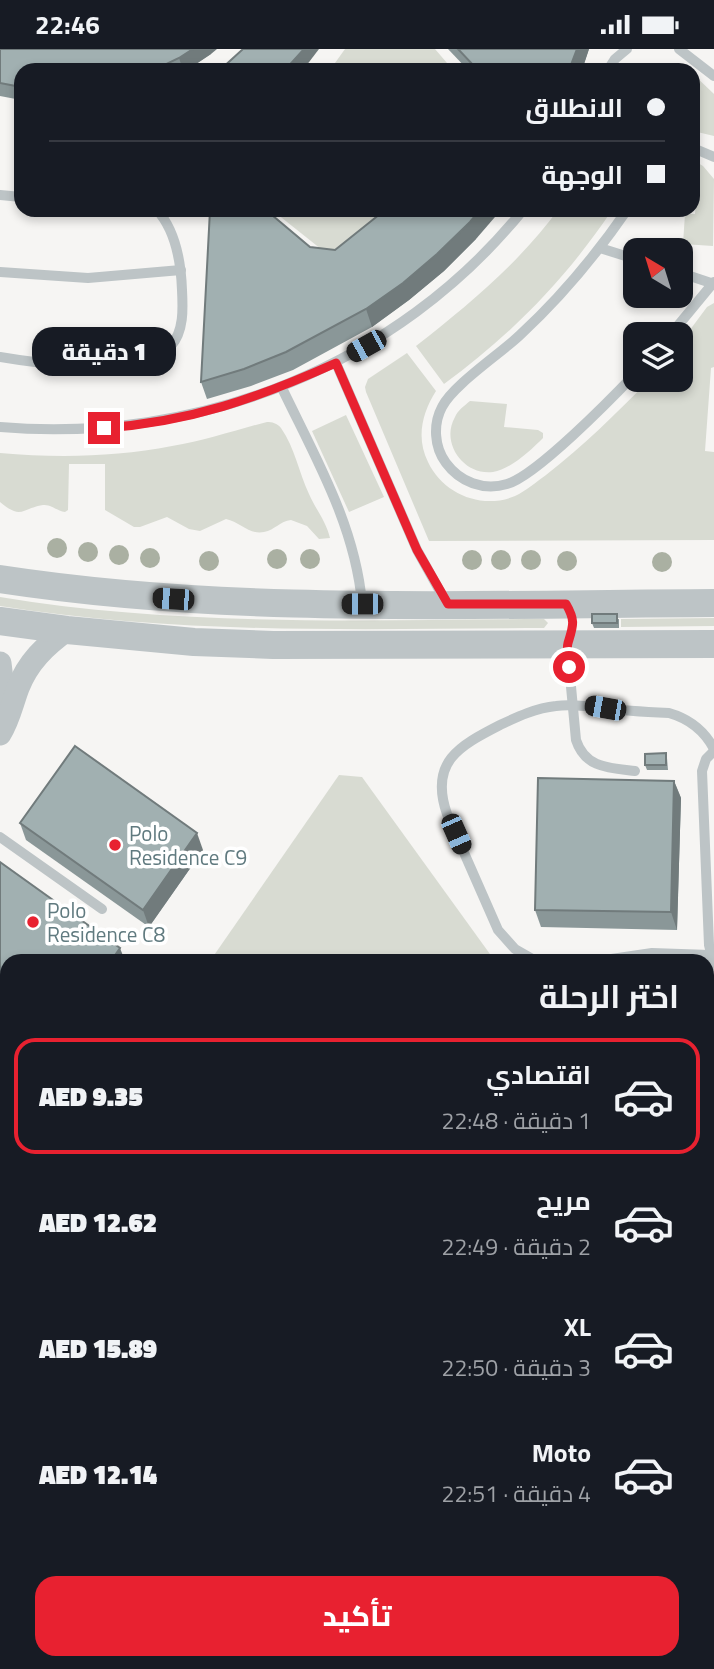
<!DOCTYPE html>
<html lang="ar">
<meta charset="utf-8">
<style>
body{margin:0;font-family:"Titillium Web",Cairo,sans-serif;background:#242831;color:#f1f3f6;direction:rtl;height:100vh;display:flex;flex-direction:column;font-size:26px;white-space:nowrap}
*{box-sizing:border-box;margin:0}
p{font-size:23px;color:#9ea1a6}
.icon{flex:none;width:38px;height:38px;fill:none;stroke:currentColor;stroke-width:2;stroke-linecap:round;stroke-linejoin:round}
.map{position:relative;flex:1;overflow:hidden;direction:ltr}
.details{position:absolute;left:0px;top:905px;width:714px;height:716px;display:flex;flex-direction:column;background:#171b24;border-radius:21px 21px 0 0;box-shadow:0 4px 10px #0003;direction:rtl}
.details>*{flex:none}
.top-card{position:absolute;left:14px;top:14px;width:686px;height:154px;border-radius:21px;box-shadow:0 4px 10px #0003;direction:rtl;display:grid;align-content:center;height:154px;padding:0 35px;background:#171b24}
.needle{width:46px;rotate:322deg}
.fabs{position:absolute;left:623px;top:189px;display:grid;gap:14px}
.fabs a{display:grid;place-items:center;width:70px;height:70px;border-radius:14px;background:#171b24;box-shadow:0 4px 10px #0003;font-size:35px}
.end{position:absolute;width:32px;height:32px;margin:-16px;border:9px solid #e82130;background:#fff;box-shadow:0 0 0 4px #fff}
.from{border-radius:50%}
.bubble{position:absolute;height:49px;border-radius:21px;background:#171b24;box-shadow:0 4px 10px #0003;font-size:23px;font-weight:800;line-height:49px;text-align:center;direction:rtl}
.car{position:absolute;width:21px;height:42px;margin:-21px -10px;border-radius:9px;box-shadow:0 0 5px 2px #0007;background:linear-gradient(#222 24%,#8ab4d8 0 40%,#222 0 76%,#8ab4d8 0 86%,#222 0)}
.top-card b{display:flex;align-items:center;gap:24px;height:66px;font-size:26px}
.top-card b+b{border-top:2px solid #363941}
.top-card i{width:18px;height:18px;background:#f1f3f6}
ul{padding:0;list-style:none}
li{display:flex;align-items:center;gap:21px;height:116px;margin:0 14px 10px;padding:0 21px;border:4px solid transparent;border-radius:21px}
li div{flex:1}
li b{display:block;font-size:26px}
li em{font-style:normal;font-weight:800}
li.on{border-color:#e82130}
li>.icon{width:63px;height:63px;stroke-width:1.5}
h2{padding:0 35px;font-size:32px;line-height:84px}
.button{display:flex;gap:14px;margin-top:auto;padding:14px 35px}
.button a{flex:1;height:80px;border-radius:21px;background:#e82130;color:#fff;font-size:28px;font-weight:800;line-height:80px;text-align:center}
.status{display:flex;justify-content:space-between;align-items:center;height:49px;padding:0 35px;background:#171b24;direction:ltr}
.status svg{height:19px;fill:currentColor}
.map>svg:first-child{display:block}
.green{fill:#d8dbd2}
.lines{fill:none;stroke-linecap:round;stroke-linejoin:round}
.service{stroke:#bdc4c6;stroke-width:10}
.minor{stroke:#bdc4c6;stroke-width:23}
.tertiary{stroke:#bdc4c6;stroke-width:28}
.tree{fill:#aab0a2}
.wall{fill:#8a9798}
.shaded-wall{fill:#717b7c}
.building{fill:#a1b0b1;stroke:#717b7c;stroke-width:2}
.route{stroke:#e82130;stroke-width:9}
.poi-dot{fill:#e82130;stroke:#fff;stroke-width:2.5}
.labels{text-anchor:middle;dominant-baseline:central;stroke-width:7;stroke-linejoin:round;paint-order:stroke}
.poi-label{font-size:21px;fill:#607a7f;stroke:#fff;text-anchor:start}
</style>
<div class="status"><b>22:46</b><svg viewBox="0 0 49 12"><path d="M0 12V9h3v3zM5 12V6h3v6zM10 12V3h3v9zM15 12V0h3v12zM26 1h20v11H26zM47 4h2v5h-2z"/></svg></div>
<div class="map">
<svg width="714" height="1620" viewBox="0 0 714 1620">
<rect width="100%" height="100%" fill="#f6f5f3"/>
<!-- green -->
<g class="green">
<path d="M345,0H435L453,21H330Z"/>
<path d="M693,25L714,45V87L693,82Z"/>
<path d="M693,111L703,117L714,130L713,197L683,195L685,165H695L696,151H693Z"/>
<path d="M272,161H393L342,205L326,204Z"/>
<path d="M558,161H612C566,230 511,286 444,335L416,297C468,256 518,215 558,161Z"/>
<path d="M714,254V318L711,319L705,402L714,403V491L429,492L366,343L365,338L368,330L407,304L436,342C422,364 416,389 428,413C443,445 482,461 515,447C526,442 536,433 546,426C583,397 616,365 649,331H681V293L707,258Z"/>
<path d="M470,352L507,355L504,378L538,381L543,384V389C531,401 511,420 493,423C464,427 440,394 455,368C458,361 464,357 470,352Z"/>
<path d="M346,366L384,448L349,463L312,382Z"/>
<path d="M267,373C272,373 277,374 281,379C295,399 299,424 309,445C316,461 326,472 330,489L319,490L307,477L291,471C280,472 275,481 264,483C249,486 240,473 226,470L200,482L189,480L167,468L140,478H134L105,461V415H69L68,461L65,463C57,462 51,455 43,456C20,460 22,471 0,453V404C58,409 115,408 172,397C205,392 235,381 267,373Z"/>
<path d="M0,548C180,578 362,571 544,570L548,574L544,579C362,580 180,586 0,557Z"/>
<path d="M714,569V577L621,578V570Z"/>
<path d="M339,726L362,728L495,912H210Z"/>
<path d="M7,1203V1614H707V1206L714,1216V1620H0V1213Z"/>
</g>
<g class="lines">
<!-- service -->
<g class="service">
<path d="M679,0L714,27"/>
<path d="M608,21L615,10L627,0"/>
<path d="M693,99L714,108"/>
<path d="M0,146L21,148"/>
<path d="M627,161C596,206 560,249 520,286C500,305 453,336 442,358C433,375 434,398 446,414C460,433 483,442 507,435C536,427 612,349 635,325"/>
<path d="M600,199L635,210"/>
<path d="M0,223L88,229L181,221"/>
<path d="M681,224L714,235"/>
<path d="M671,285L714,233"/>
<path d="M0,308C41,315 98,321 139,315C151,313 163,307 171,297C184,282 183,260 182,241C181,213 176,182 157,161"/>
<path d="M336,314L417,501L446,553"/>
<path d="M282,339C315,408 355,476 362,554"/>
<path d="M0,378C198,395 397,317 523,161"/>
<path d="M567,595L576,691C585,719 609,719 635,722"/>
<path d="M714,702L706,710L702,722L709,896L714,916"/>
<path d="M0,788L102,860"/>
<path d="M536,912L515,900L498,881L447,765C429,713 459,697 500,676C517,668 536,659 556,657C572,655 588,657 604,659C625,662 647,663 669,664C690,670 704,681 714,700"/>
<path d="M598,912L652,904L710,906"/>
</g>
<!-- minor -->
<g class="minor">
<path d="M0,614L3,639L0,657"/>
<path d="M0,685C9,671 12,655 18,639C28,613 45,597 67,581"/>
</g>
<!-- tertiary -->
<g class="tertiary">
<path d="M0,530C236,566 476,555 714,554"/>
<path d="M0,572L67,581L194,593L273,596L714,595"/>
</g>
</g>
<!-- trees -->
<g class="tree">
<circle cx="57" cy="499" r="10"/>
<circle cx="88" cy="503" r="10"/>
<circle cx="119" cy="506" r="10"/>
<circle cx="150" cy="509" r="10"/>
<circle cx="277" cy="510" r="10"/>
<circle cx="310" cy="510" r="10"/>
<circle cx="472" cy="511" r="10"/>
<circle cx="501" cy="511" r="10"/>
<circle cx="531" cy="511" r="10"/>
<circle cx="209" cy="512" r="10"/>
<circle cx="567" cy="512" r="10"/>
<circle cx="662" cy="513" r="10"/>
</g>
<!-- wall -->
<g class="wall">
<path d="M0,0L211,5L187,21H21V51L0,47Z"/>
<path d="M448,0H589L582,21H468Z"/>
<path d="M223,165L310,198L335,201L476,190L444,222L409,251L372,278L293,321L251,337L207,350L201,333Z"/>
<path d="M619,570V579H594L592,574Z"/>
<path d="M667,709L668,721H647L645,716Z"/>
<path d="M674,732L681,749L677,881L541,878L535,861Z"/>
<path d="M20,774L203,801L149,878L26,791Z"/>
<path d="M0,813L7,912V950L0,945Z"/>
</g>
<!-- shaded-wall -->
<g class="shaded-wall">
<path d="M193,0H217L211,5L187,21H183L179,9Z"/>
<path d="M304,0H319L303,21H285Z"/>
<path d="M577,0H589L582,21H569Z"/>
<path d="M480,161H501L476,190L444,222L409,251L372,278L366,260Z"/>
<path d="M674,732L681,749L677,881L671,863Z"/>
<path d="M197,784L203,801L149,878L143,861Z"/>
<path d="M120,899L125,912H111Z"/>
<path d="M7,1034V1061L0,1070V1044Z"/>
</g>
<!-- building -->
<g class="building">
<path d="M0,0H193L179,9L154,21H21V38L0,34Z"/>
<path d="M243,0H304L285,21H220Z"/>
<path d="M458,0H577L569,21H476L475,18Z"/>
<path d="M210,161H217L223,165L227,161H266L310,198L335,201L385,161H480L470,173L437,205L403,234L366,260L286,303L244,320L201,333Z"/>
<rect x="592" y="565" width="25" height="9"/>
<path d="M75,697L197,784L143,861L20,774Z"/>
<path d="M666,704V716H645V705Z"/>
<path d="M538,729L674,732L671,863L535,861Z"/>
<path d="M0,813L120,899L111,912H7V937L0,932Z"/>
<path d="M0,975L7,980V1034L0,1044Z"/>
</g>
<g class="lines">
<!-- route -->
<path class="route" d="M104,379C190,373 258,349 336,314L417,501L448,555H566C576,572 573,577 568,594C566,601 569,611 569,618"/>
</g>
<!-- markers -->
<g class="poi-dot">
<circle cx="115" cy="796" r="7"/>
<circle cx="33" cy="873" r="7"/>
</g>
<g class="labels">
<!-- poi labels -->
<g class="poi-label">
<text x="129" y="784">Polo<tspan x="129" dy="24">Residence C9</tspan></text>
<text x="47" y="861">Polo<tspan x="47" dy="24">Residence C8</tspan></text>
</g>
</g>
</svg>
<div class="fabs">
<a><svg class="needle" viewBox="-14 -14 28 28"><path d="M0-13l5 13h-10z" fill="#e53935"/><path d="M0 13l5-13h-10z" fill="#9ea1a6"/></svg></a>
<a><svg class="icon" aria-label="layers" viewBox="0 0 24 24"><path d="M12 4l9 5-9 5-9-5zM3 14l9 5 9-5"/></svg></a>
</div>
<i class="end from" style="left:569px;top:618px"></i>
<i class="end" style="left:104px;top:379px"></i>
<div class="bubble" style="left:32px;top:278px;width:144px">1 دقيقة</div>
<i class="car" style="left:366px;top:297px;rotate:241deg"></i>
<i class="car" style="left:173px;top:550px;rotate:274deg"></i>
<i class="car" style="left:362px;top:555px;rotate:270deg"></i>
<i class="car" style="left:605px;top:659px;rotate:280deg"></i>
<i class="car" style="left:456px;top:785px;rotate:156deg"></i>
<div class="top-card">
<b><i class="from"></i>الانطلاق</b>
<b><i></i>الوجهة</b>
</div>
<section class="details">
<h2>اختر الرحلة</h2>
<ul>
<li class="on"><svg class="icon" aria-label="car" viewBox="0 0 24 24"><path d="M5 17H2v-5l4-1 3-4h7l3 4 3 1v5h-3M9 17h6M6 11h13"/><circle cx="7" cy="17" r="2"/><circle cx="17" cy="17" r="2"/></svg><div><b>اقتصادي</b><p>1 دقيقة · 22:48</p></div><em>AED 9.35</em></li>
<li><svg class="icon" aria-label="car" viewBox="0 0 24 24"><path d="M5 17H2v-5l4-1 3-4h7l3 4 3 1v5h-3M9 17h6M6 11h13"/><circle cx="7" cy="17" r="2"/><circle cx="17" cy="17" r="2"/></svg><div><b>مريح</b><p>2 دقيقة · 22:49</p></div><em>AED 12.62</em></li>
<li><svg class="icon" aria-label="car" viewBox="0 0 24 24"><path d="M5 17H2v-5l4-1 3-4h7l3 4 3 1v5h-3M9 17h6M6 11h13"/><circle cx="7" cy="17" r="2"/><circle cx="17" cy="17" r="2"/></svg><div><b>XL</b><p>3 دقيقة · 22:50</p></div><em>AED 15.89</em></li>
<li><svg class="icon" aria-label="car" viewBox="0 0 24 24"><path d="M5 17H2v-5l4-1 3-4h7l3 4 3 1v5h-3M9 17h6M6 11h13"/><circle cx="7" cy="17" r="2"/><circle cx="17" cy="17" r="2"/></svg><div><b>Moto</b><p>4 دقيقة · 22:51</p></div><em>AED 12.14</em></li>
</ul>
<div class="button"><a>تأكيد</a></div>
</section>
</div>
